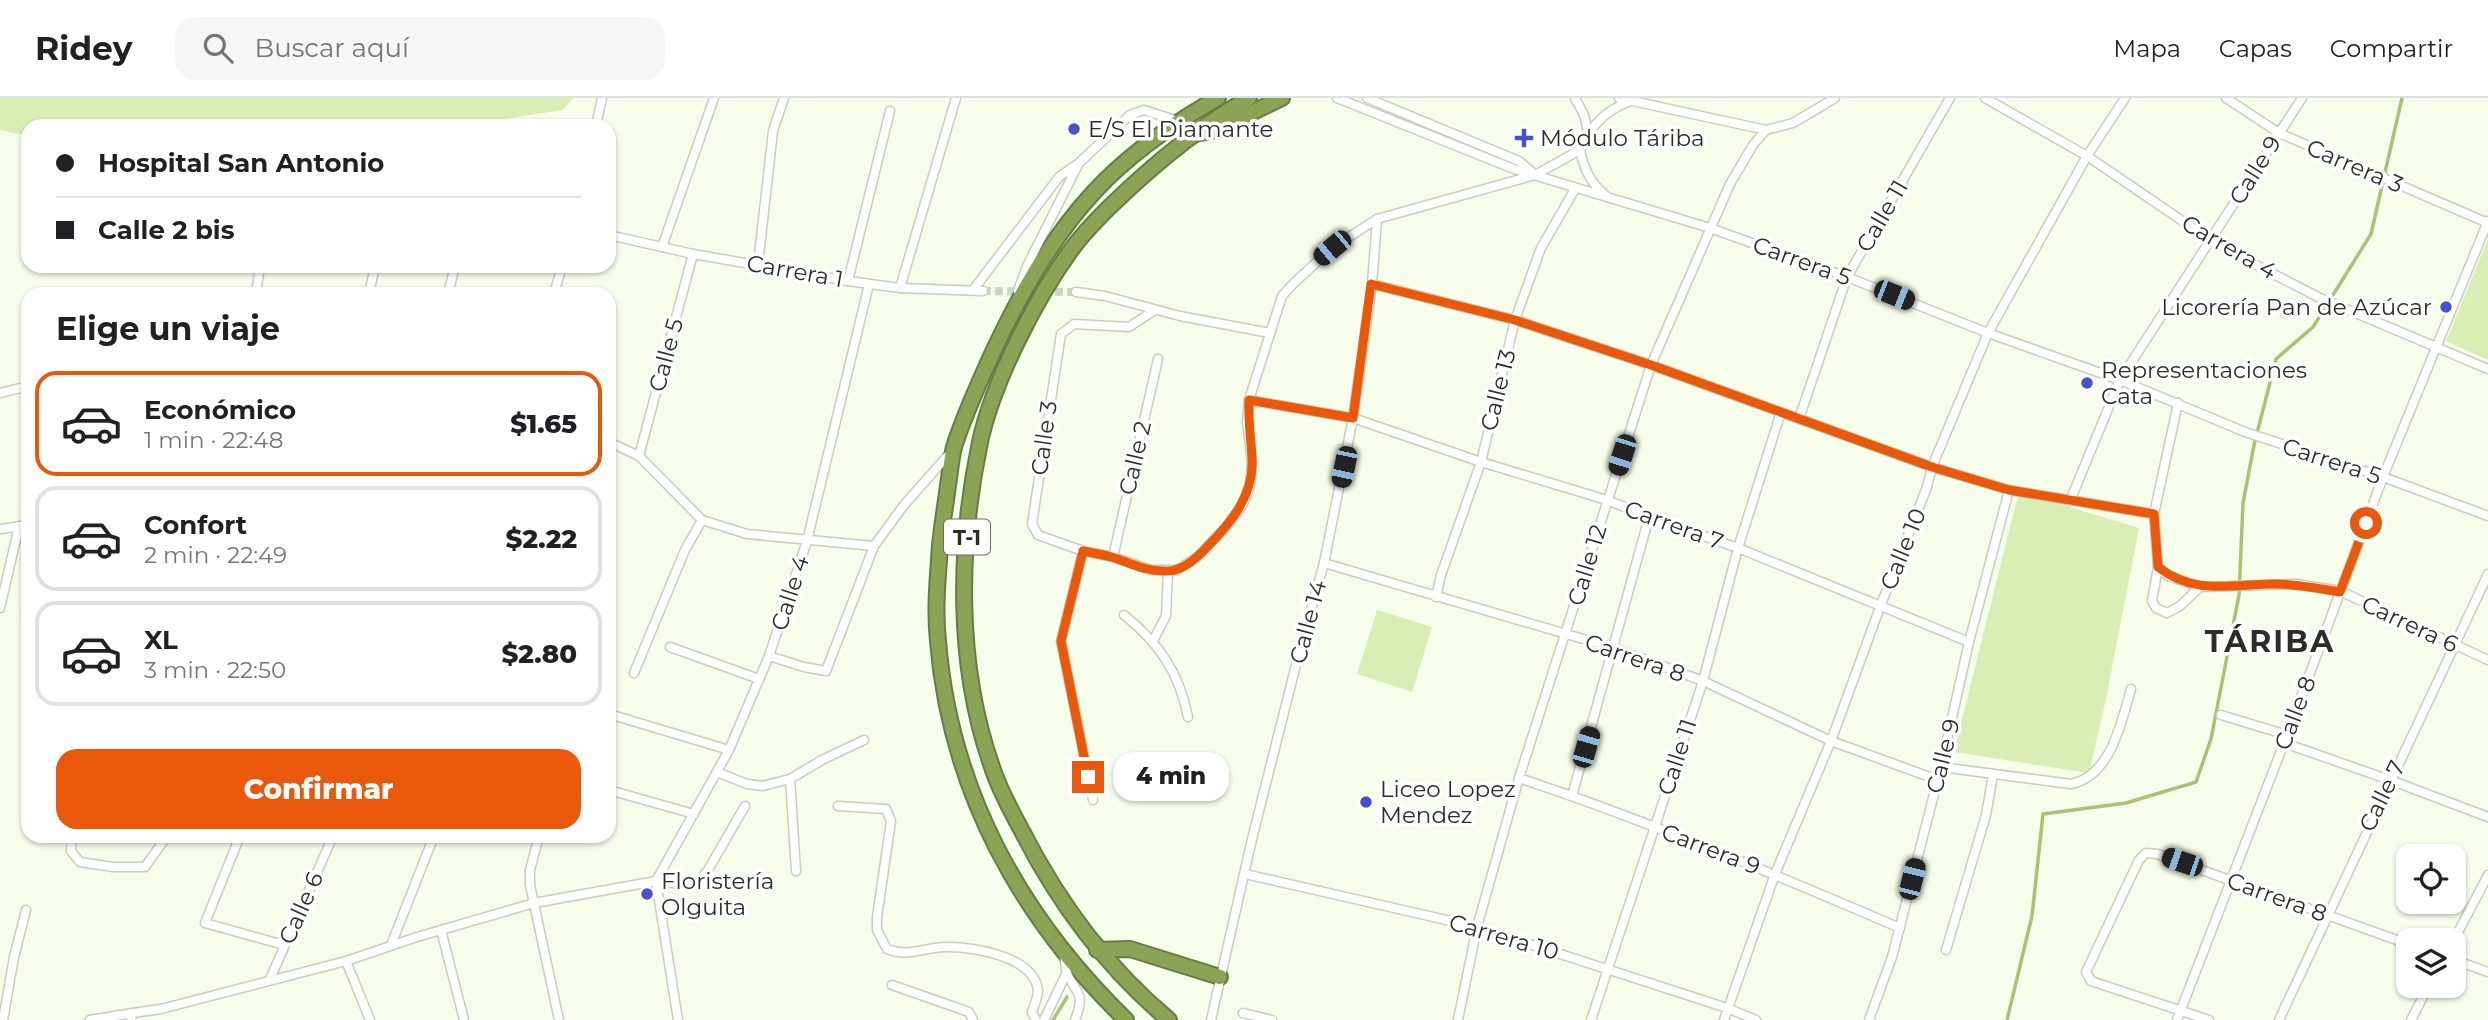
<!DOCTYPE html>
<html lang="es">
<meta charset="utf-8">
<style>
body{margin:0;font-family:Montserrat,sans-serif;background:#f6f6f6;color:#202124;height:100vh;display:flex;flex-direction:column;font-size:26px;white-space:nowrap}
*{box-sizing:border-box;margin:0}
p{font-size:23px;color:#757577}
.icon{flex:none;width:38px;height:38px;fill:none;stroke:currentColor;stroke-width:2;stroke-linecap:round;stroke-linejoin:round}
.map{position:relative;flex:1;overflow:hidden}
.panel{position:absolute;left:21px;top:189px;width:595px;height:556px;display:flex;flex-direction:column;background:#fff;border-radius:21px;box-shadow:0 2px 5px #0004}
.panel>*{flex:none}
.banner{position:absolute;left:21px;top:21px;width:595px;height:154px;border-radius:21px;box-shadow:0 2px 5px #0004;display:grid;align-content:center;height:154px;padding:0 35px;background:#fff}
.buttons{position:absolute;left:2396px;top:746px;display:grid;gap:14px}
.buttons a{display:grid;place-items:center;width:70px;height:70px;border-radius:14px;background:#fff;box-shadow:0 2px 5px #0004;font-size:35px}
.end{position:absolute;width:32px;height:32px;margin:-16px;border:9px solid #ea580c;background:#fff;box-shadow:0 0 0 4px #fff}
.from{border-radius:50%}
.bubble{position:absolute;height:49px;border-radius:21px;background:#fff;box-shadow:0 2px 5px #0004;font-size:23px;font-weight:800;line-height:49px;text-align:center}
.car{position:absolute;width:21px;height:42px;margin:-21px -10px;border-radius:9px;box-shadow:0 0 5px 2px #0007;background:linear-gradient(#222 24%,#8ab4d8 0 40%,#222 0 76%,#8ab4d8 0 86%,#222 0)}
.banner b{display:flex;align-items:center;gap:24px;height:66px;font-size:26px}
.banner b+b{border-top:2px solid #e0e0e0}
.banner i{width:18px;height:18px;background:#202124}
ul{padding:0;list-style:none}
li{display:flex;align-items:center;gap:21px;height:105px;margin:0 14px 10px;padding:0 21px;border:4px solid #e0e0e0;border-radius:21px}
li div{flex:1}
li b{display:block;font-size:26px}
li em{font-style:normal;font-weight:800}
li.current{border-color:#ea580c}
li>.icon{width:63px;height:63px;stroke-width:1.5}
h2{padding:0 35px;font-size:32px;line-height:84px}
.cta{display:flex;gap:14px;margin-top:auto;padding:14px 35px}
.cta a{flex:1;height:80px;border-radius:21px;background:#ea580c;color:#fff;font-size:28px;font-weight:800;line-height:80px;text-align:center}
header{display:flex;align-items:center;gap:42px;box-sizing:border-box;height:98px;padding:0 35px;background:#fff;border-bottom:2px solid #e0e0e0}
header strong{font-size:33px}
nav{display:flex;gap:38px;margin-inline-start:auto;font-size:24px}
.search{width:490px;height:63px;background:#f6f6f6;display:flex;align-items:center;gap:18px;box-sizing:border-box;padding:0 24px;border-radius:21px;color:#757577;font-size:26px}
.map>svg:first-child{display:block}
.green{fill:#daedb5}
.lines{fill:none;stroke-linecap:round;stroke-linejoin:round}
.stream{stroke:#aac178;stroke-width:3.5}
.street-tunnel{stroke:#cdd4c3;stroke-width:8;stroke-dasharray:8 4;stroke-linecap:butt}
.street-casing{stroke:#c7cebb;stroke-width:11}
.highway-casing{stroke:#6a7a45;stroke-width:18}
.street{stroke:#fff;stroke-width:8}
.highway{stroke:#8ca355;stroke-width:14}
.route{stroke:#ea580c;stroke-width:9}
.poi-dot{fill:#4653c8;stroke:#fff;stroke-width:2.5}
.labels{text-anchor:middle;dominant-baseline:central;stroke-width:7;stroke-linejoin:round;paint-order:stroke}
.shield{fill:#fff;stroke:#6b6d68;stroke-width:2}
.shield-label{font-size:21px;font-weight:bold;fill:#2b2e27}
.poi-label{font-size:23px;fill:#2b2e27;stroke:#fff;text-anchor:start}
.street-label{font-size:23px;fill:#2b2e27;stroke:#fff}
.district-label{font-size:30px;font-weight:bold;letter-spacing:2px;fill:#2b2e27;stroke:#fff}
</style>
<header>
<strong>Ridey</strong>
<div class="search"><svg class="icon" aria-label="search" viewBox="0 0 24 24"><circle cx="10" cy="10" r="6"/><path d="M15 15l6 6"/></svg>Buscar aquí</div>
<nav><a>Mapa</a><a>Capas</a><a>Compartir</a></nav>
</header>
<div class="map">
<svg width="2488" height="922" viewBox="0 0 2488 922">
<rect width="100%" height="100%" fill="#f6fdea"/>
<!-- green -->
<g class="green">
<path d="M0,0H573L563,12L456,28H28V38L0,32Z"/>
<path d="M2488,141V262L2446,243Z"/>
<path d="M2018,397L2066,408L2139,430L2106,601L2089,675L1954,654Z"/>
<path d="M1377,512L1432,529L1412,594L1357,576Z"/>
</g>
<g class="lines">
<!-- stream -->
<g class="stream">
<path d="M1053,922L1067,899"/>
<path d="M2007,922L2032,818L2043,716L2126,705L2196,684L2211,641L2239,497L2243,405L2254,347L2276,261L2313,229L2371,136L2402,0"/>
</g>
<!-- street-tunnel -->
<path class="street-tunnel" d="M983,193L1076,194"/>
<!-- street casing -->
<g class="street-casing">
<g id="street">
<path d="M1337,0L1514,71L1710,130L1847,179L1988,235L2120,282L2245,334L2383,379L2488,418"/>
<path d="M1367,0L1519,63L1533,75"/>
<path d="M1575,0L1584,17L1588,34"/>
<path d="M1619,0L1766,32L1793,25L1835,0"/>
<path d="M1985,0L2087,58L2212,143L2262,170L2320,200L2488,271"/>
<path d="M2226,0L2279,35L2488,125"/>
<path d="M596,28L602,0"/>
<path d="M1580,52C1591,27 1605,13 1630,3"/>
<path d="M1580,52C1584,71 1590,84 1605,97"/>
<path d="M609,137L693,156L848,183L900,190L983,193"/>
<path d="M662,149L714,0"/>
<path d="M758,166L773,33L784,0"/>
<path d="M848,183L890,13"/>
<path d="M1372,186L1515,222L1651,267L1932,369L2009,392L2154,416"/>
<path d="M900,190L956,0"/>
<path d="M973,192L1059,79L1076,67"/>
<path d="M1018,193L1027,168L1079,65L1130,17L1144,12L1178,23"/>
<path d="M1076,194L1105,198L1180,218L1270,235"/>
<path d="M256,196L260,168"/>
<path d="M369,196L375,168"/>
<path d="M448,196L455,168"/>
<path d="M554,196L562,168"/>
<path d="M1155,212L1129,229L1074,226L1061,236L1032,426L1038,437L1083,453L1113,459L1151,472H1177L1197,459L1226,429L1243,406L1250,387L1252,364L1247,324L1249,302L1282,198L1294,185L1332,150L1377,121L1535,77L1580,52"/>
<path d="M0,295L28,288"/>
<path d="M1249,302L1353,320L1481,364L1607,402L1649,419L1738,450L1969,544"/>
<path d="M2178,305L2154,416L2158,469L2168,478L2201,489L2297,486L2340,493L2488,562"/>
<path d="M1799,321L1847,179L1950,0"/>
<path d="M609,344L639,358L702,422L747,436L874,448"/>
<path d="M639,358L693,156"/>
<path d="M2070,403L2120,282L2302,0"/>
<path d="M0,431L28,427"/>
<path d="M1083,453L1061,543L1093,702"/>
<path d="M1113,459L1158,261"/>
<path d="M1324,465L1614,550L1703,583L1831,643L1938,682"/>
<path d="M2158,469L2152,503L2156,510L2167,515L2180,508L2200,489"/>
<path d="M1436,499L1441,477L1481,364L1515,222L1541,150L1575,91"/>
<path d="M0,510L19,428"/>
<path d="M1124,517C1159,545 1179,574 1188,619"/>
<path d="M26,518L28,508"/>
<path d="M1153,543L1166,518L1168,473"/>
<path d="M670,549L759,581"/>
<path d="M769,558L804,569L826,573L874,448L904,407L952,353"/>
<path d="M634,575L685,452L702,422"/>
<path d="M609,616L729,652"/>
<path d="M2221,617L2287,637"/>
<path d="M2284,645L2390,682L2488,719"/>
<path d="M1941,669L2071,686C2111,678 2121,625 2131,591"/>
<path d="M717,674L747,686L763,688L790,681L822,662L864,642"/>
<path d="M1519,680C1648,723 1774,776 1900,830"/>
<path d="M790,681L796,773"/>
<path d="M609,692L694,716"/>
<path d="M1572,698L1649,419"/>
<path d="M838,708L886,711L891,723L877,819V832L887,851C909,860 924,849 946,849C973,849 1035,858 1038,893C1038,899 1034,908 1032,914L1036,922"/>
<path d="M72,738L71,753L80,764L113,769H145L167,738"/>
<path d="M240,738L205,825L284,847"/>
<path d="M539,738L530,772V787L559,922"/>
<path d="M1245,776L1477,829L1727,910L1756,922"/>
<path d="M656,783L729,652L769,558L807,443L869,186"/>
<path d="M656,783L678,922"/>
<path d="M441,832L464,922"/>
<path d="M2454,842L2488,777"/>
<path d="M391,847L434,738"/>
<path d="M1946,852L1986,717L1993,677"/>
<path d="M1064,858C1065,863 1065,870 1067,875C1076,897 1086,893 1075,922"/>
<path d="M2454,862L2488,874"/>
<path d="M346,863L370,922"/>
<path d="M270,881L333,738"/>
<path d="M892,887L969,914L973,922"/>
<path d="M1243,915L1272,922"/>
<path d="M3,922L14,859L26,812"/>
<path d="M90,922L133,915"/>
<path d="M131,922L133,915L161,911L346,863L417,839L534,805L656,783L688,787L698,784L708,772L745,708"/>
<path d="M1044,922L1067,874"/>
<path d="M1211,922L1252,741L1302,543L1324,465L1353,320L1372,186L1377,121"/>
<path d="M1458,922L1477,829L1519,680L1651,267L1730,86L1753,47L1766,32"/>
<path d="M1591,922L1703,583L1738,450L1781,314"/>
<path d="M1724,922L1775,776L1831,643L1880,509L1927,389L1932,369L1988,235L2087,58L2125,0"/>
<path d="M1869,922L1892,859L1941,669L1969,544L2009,392"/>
<path d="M2177,922L2284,645L2383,379L2488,123"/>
<path d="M2209,922L2091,883L2086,874L2139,762L2146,755L2157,756L2408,846"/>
<path d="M2279,922L2488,476"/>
<path d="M2411,922L2429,887"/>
</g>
</g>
<!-- highway casing -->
<g class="highway-casing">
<g id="highway">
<path d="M1195,36L1216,32L1282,0"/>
<path d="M1097,852L1130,851L1220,879"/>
<path d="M1126,922C1020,819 950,692 938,543C935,516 937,489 939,462C940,436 945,412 948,387C950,375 951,361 954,349C964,317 979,285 993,254C1019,198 1051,140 1094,94C1129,56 1174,25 1218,0"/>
<path d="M1169,922C1106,869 1059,806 1022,733C1011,713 999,691 992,669C956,567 958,449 980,344C993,284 1035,202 1071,152C1085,133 1102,116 1119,100C1159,62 1201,28 1249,0"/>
</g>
</g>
<!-- street -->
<use href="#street" class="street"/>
<!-- highway -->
<use href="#highway" class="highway"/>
</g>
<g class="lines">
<!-- route -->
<path class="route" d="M1088,679L1061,543L1083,453C1094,455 1105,457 1115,460C1132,466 1148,474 1167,473C1182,473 1197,460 1207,449C1231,425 1254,397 1252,361C1251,341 1248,323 1249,302L1353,320L1371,186L1515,222L1651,267L1932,369L2009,392L2154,416L2158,469C2195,498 2232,486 2275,486C2297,486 2318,490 2340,494L2366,425"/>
</g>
<!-- markers -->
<g class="poi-dot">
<circle cx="1074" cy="31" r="7"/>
<path d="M1520.5 29.5h7v7h7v7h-7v7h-7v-7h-7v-7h7z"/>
<circle cx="2446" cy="209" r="7"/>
<circle cx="2087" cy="285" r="7"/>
<circle cx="1366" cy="704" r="7"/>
<circle cx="647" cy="796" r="7"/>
</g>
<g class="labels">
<!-- shield labels -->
<rect class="shield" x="944" y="421.5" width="46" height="35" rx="5"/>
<g class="shield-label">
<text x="967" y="439">T-1</text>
</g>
<!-- poi labels -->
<g class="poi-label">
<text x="1088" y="31">E/S El Diamante</text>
<text x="1540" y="40">Módulo Táriba</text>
<text x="2432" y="209" text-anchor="end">Licorería Pan de Azúcar</text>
<text x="2101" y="272">Representaciones<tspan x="2101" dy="26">Cata</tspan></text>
<text x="1380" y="691">Liceo Lopez<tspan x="1380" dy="26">Mendez</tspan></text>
<text x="661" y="783">Floristería<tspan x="661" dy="26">Olguita</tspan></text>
</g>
<!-- street labels -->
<g class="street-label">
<text transform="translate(2355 68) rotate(23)">Carrera 3</text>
<text transform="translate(2255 72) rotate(-58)">Calle 9</text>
<text transform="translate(1882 118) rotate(-60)">Calle 11</text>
<text transform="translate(2229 149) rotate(30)">Carrera 4</text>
<text transform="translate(1802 163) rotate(20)">Carrera 5</text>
<text transform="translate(795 173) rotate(10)">Carrera 1</text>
<text transform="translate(666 257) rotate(-75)">Calle 5</text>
<text transform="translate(1498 292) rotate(-76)">Calle 13</text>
<text transform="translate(1044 340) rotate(-82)">Calle 3</text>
<text transform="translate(1135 360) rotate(-77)">Calle 2</text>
<text transform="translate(2332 363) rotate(18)">Carrera 5</text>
<text transform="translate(1674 427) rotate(20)">Carrera 7</text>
<text transform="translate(1903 451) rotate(-68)">Calle 10</text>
<text transform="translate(1587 467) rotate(-73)">Calle 12</text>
<text transform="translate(790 495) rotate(-72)">Calle 4</text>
<text transform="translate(1308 524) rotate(-75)">Calle 14</text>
<text transform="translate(2410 526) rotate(25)">Carrera 6</text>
<text transform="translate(1635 560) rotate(19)">Carrera 8</text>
<text transform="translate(2295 615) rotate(-69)">Calle 8</text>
<text transform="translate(1943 658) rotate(-76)">Calle 9</text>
<text transform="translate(1677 659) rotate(-72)">Calle 11</text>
<text transform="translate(2382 698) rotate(-64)">Calle 7</text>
<text transform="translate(1711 751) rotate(21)">Carrera 9</text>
<text transform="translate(2277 799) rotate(20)">Carrera 8</text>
<text transform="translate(301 810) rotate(-66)">Calle 6</text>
<text transform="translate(1504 839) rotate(16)">Carrera 10</text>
</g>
<!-- district labels -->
<g class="district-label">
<text x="2270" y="543">TÁRIBA</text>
</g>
</g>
</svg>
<div class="buttons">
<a><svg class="icon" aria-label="locate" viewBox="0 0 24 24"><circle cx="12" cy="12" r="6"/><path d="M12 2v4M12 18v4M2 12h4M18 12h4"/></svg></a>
<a><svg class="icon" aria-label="layers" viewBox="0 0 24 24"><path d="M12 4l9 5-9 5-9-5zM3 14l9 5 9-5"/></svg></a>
</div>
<i class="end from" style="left:2366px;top:425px"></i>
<i class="end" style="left:1088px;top:679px"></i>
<div class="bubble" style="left:1113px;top:654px;width:116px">4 min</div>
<i class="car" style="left:1332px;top:150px;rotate:230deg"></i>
<i class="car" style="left:1894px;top:197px;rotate:112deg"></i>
<i class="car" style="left:1622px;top:357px;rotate:198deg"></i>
<i class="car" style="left:1344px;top:369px;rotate:192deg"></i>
<i class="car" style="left:1586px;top:649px;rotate:16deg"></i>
<i class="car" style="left:2182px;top:764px;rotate:289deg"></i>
<i class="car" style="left:1912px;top:781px;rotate:14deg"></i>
<div class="banner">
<b><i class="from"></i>Hospital San Antonio</b>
<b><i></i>Calle 2 bis</b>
</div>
<section class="panel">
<h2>Elige un viaje</h2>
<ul>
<li class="current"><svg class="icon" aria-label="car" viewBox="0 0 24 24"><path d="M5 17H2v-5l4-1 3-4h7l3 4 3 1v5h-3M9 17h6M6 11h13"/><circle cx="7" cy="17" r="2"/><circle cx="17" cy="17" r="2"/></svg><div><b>Económico</b><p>1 min · 22:48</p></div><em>$1.65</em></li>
<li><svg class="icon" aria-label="car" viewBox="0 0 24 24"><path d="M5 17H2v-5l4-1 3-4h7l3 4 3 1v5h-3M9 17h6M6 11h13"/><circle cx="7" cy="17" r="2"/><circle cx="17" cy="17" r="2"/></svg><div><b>Confort</b><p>2 min · 22:49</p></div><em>$2.22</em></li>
<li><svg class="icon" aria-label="car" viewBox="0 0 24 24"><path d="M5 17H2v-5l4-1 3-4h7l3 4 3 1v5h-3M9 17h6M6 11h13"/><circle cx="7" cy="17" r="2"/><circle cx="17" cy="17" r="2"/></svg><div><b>XL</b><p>3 min · 22:50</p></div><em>$2.80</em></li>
</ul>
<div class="cta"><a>Confirmar</a></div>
</section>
</div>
